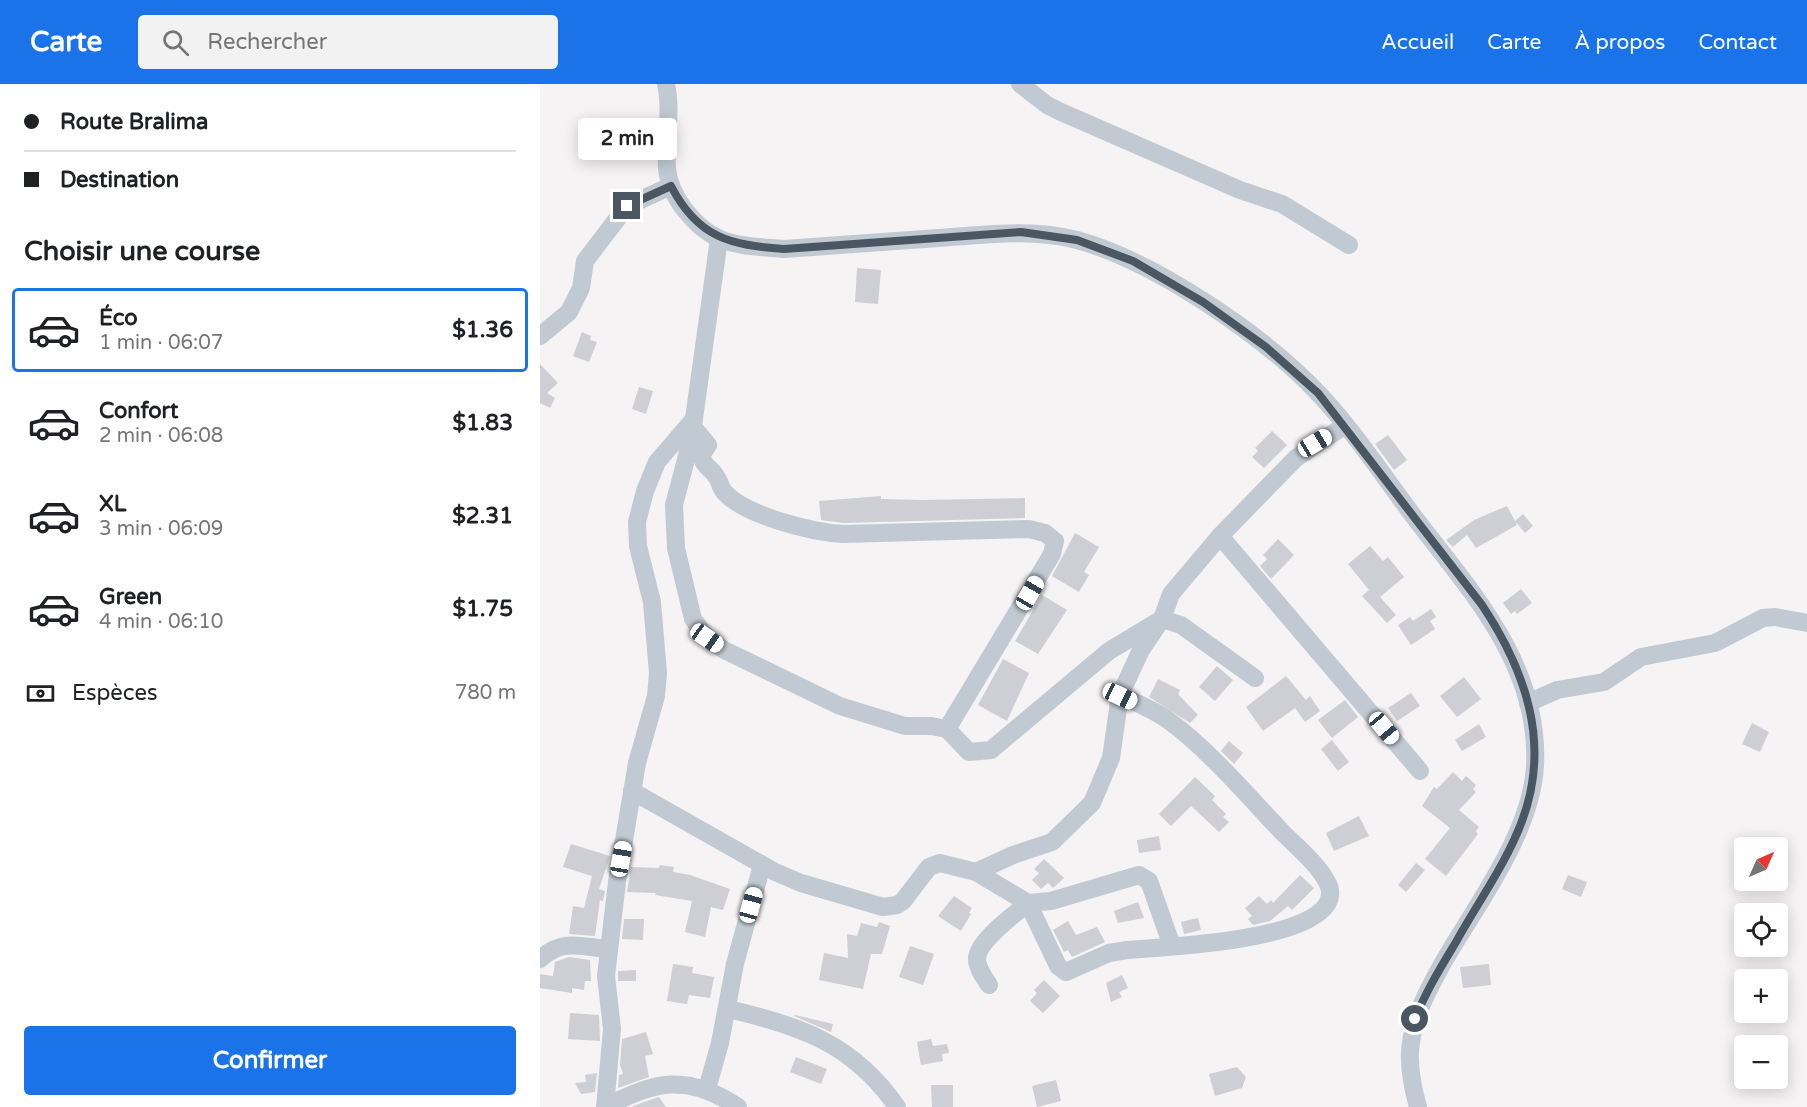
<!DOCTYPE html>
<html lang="fr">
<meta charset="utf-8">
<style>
body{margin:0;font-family:"Varela Round",sans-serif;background:#f2f2f2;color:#202124;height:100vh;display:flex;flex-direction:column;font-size:22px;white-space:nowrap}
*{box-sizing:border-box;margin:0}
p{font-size:20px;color:#757577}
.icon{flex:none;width:33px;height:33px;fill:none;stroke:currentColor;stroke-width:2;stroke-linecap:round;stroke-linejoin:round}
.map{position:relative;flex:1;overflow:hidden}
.side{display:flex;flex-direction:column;background:#fff;width:540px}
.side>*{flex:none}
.banner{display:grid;align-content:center;height:132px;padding:0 24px;background:#fff}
.needle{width:39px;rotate:45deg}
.buttons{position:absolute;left:1194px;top:753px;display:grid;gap:12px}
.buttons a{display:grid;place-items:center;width:54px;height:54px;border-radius:6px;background:#fff;box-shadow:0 3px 15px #0003;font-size:30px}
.end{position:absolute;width:27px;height:27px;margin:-14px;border:8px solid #4a5661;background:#fff;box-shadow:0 0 0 3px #fff}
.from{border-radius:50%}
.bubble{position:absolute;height:42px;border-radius:6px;background:#fff;box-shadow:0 3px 15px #0003;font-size:20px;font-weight:700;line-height:42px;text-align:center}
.car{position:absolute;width:18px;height:36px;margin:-18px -9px;border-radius:8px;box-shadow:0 0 4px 2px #0007;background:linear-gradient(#fff 24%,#345 0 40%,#fff 0 76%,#345 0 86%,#fff 0)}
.banner b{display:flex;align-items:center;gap:21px;height:57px;font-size:22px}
.banner b+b{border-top:2px solid #e0e0e0}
.banner i{width:15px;height:15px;background:#202124}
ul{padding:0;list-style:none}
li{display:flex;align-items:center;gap:18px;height:84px;margin:0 12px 9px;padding:0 12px;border:3px solid transparent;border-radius:6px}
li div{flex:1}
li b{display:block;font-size:22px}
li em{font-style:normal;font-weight:700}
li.on{border-color:#1a73e8}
li>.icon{width:54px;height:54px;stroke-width:1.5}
h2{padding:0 24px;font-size:27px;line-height:72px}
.pay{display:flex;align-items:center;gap:15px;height:66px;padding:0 24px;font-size:22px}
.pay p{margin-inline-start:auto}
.button{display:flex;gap:12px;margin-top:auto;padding:12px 24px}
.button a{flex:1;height:69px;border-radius:6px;background:#1a73e8;color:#fff;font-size:24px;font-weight:700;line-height:69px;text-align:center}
header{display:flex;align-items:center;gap:36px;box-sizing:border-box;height:84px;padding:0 30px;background:#1a73e8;color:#fff}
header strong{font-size:28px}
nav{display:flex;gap:33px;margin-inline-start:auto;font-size:21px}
.search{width:420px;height:54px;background:#f2f2f2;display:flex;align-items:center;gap:15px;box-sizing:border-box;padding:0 21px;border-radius:6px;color:#757577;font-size:22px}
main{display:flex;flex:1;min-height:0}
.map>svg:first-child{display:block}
.building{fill:#cdcfd5}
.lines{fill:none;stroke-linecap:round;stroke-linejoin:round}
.minor{stroke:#c1cad2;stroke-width:18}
.route{stroke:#4a5661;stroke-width:8}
</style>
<header>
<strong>Carte</strong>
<div class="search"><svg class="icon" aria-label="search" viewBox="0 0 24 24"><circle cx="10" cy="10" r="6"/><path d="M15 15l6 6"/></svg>Rechercher</div>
<nav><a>Accueil</a><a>Carte</a><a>À propos</a><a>Contact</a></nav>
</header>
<main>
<section class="side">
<div class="banner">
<b><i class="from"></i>Route Bralima</b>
<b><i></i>Destination</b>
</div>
<h2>Choisir une course</h2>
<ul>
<li class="on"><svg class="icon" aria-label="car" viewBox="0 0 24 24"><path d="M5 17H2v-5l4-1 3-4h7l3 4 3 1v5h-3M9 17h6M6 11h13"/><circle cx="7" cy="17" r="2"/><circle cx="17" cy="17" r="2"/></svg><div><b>Éco</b><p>1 min · 06:07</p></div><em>$1.36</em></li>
<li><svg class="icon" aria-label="car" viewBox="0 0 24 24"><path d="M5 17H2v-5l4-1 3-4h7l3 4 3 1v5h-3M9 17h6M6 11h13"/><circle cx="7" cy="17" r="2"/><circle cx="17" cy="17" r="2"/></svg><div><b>Confort</b><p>2 min · 06:08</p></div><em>$1.83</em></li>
<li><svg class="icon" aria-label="car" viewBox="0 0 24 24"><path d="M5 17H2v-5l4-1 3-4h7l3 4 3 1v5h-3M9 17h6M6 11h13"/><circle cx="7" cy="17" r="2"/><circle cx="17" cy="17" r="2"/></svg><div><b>XL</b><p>3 min · 06:09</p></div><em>$2.31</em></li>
<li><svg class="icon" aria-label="car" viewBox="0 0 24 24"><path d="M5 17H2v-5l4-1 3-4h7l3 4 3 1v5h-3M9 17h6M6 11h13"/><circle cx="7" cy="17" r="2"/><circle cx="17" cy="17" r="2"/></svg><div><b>Green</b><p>4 min · 06:10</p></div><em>$1.75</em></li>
</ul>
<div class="pay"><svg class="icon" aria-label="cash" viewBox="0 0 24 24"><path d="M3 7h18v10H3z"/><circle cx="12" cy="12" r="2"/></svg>Espèces<p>780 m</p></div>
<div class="button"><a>Confirmer</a></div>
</section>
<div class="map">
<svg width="1267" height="1023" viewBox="0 0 1267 1023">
<rect width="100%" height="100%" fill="#f5f3f3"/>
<!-- building -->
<g class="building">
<path d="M317,184L341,186L338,220L315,218Z"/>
<path d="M42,248L51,252L50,256L57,258L49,278L33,272Z"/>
<path d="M0,280L18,299L7,309L15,314L10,324L0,319Z"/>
<path d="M99,303L113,307L106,330L92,325Z"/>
<path d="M732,347L747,361L724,384L712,373L718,367L715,364Z"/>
<path d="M848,351L867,376L854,386L835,360Z"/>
<path d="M341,412V415L382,416L485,414V434L303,439L281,436L279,417Z"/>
<path d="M967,422L975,437L983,430L993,442L985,449L975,437L977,441L936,464L927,451L913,463L906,456L934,436Z"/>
<path d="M535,449L559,463L544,488L549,491L539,508L512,492Z"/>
<path d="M738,455L754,471L731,495L720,482L727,475L723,471Z"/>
<path d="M830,462L843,477L848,473L864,493L840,513L856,531L847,539L822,512L829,506L808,480Z"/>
<path d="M981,505L992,519L977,530L975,527L971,530L963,519Z"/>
<path d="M502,511L527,526L498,570L475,557Z"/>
<path d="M891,525L896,533L890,537L895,545L871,561L858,541L870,533L873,537Z"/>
<path d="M463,575L489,589L467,637L438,621Z"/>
<path d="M677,582L693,596L675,617L659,603Z"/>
<path d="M746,592L766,616L770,612L780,627L765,638L755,624L723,647L706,623Z"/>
<path d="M924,593L941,615L917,633L900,612Z"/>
<path d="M618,595L640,606L638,610L658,631L650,639L609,613Z"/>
<path d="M871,609L880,622L857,637L848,624Z"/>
<path d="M805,616L818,633L792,654L778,636Z"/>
<path d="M1212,639L1229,648L1220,668L1202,660Z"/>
<path d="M939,640L946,653L922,667L915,656Z"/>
<path d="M792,656L809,678L798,687L781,665Z"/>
<path d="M689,657L703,669L694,680L681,667Z"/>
<path d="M913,688L922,697L926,692L936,701L933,705L936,708L919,726L939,743L936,747L938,750L906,792L885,775L910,744L882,722L894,703L897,705Z"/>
<path d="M655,693L675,712L672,716L686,730L683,733L689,738L679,748L651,722L631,742L619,730Z"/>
<path d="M819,732L829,752L794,767L786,749Z"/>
<path d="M619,752L621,766L599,769L597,756Z"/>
<path d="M31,760L70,772L59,805L65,807L63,817L60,816L55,852L29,850L33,822L44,824L52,792L23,783Z"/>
<path d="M504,775L524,794L513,804L508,799L501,805L492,796L499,789L494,785Z"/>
<path d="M876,779L885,786L866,808L858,801Z"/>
<path d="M120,781L134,783L133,788L150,791L190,805L183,826L171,823L165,853L145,848L152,817L115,811L116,809L87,808L91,783L119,784Z"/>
<path d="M760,791L774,804L752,826L748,822L730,837L713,841L708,835L712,832L705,824L719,812L727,820L731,816L733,819Z"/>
<path d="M1028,791L1047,798L1041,813L1022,805Z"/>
<path d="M414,812L432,824L429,829L431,830L421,847L398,832Z"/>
<path d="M598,818L604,834L578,839L574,827Z"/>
<path d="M658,834L661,846L644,850L641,838Z"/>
<path d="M84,835H104L103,856L82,855Z"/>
<path d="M528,837L536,851L557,843L565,858L532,873L528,866L524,868L513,846Z"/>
<path d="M339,838L350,842L342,870H331L323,905L279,896L284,869L308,874L307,850L317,852L321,839L337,843Z"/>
<path d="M370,862L394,870L383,901L359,893Z"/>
<path d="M29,873L50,876L51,897H45L44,906L32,904V909L0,904V890L13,892L15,878Z"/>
<path d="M133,880L153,883L152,889L174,893L170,914L149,911L147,920L127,917Z"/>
<path d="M949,880L951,901L923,904L920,883Z"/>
<path d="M96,886V897H78V887Z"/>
<path d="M582,891L588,904L579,908L582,913L571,918L566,899Z"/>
<path d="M504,896L520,912L503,929L490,917L497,909L494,906Z"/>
<path d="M30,929L59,931L60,957L28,955Z"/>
<path d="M255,931L293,940L291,948L254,932Z"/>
<path d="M106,948L113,970L105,972L109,993L78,1004L79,991L83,990L80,981L82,955Z"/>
<path d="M391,955L393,962L407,960L409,969L402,970L403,977L381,981L377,958Z"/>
<path d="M256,973L287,985L281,1000L250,988Z"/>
<path d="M697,983L706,993L702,1004L675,1012L669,990Z"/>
<path d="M57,989L55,1008L41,1010L35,999L46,998L45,991Z"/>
<path d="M516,996L521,1017L497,1023L492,1002Z"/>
<path d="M391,1001H413V1023H392Z"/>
<path d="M119,1013L126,1023H91L104,1018Z"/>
</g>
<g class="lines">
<!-- minor -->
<g class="minor">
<path d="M126,0C132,26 125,56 127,84C129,112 155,144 180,155C200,163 223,163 244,165C296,161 347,158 398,154C444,151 491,144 537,156C614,177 723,251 778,309C816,349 847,398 881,442C936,513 1000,585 995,682C991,750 937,820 904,877C888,906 872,934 870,968C869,987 873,1005 878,1023"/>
<path d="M480,0L507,21L521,28L700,106L742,120L809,161"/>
<path d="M0,252L29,228L41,204L45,177L87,122L131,102"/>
<path d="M153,343L168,361L162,370C162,382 170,383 176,392C180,397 180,404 185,409C207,432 271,448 303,450L489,445L505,449L515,457L512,470L407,645L391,642H365L300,622L184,566L167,554L153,535L136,464L134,421L151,356L179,155"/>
<path d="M680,452L880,687"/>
<path d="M988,619L1017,606L1064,598L1101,573L1175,559L1223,534L1235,533L1267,539"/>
<path d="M407,645L429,668L451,666L569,567L622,535L641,541L715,594"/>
<path d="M92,707L235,788L261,799L343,823L357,821L363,817L389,783L400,779L436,788L488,819L511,817L599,791L609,797L632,862"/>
<path d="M436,788L473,771L512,758L552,719L571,674L580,611L601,566L622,535L631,510L680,452L756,374L804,342"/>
<path d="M0,875C24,854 39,863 69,865"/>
<path d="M449,901C444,893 437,884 437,875C437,857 475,830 488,819L518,882L526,888L569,869L587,866C629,863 764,857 787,820C791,813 791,805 787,798C777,779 757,763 742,748C708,712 668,665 628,636C614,626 596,619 580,611"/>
<path d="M188,925C259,941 314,960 357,1023"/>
<path d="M167,1005L180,959L195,880L222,781"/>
<path d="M65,1023L72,945L66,892L77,798L97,679L116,612L118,589L112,518L98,462L97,438L105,407L117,378L154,335"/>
<path d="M66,1023C115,996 149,990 198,1023"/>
</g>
</g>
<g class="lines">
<!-- route -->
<path class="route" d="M87,122L131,102C158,154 190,161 244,165L481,148L537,156L593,177L663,218L726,263L778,309L942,521C986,587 1011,660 982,737C966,780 938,818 916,858C901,883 886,907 875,935"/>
</g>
</svg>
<div class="buttons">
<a><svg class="needle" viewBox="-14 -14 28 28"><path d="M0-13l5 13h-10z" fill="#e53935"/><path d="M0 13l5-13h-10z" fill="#757577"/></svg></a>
<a><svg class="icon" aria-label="locate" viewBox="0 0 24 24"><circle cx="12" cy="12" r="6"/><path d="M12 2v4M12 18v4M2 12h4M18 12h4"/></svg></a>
<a>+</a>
<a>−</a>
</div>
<i class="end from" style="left:875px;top:935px"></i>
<i class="end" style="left:87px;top:122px"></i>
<div class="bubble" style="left:38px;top:34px;width:99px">2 min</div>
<i class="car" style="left:775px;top:359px;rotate:59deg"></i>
<i class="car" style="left:490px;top:509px;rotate:30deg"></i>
<i class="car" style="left:167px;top:554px;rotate:125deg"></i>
<i class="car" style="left:580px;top:612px;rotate:115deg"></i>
<i class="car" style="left:844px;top:644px;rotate:140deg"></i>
<i class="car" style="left:81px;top:775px;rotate:10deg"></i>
<i class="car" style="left:211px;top:821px;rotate:15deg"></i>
</div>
</main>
